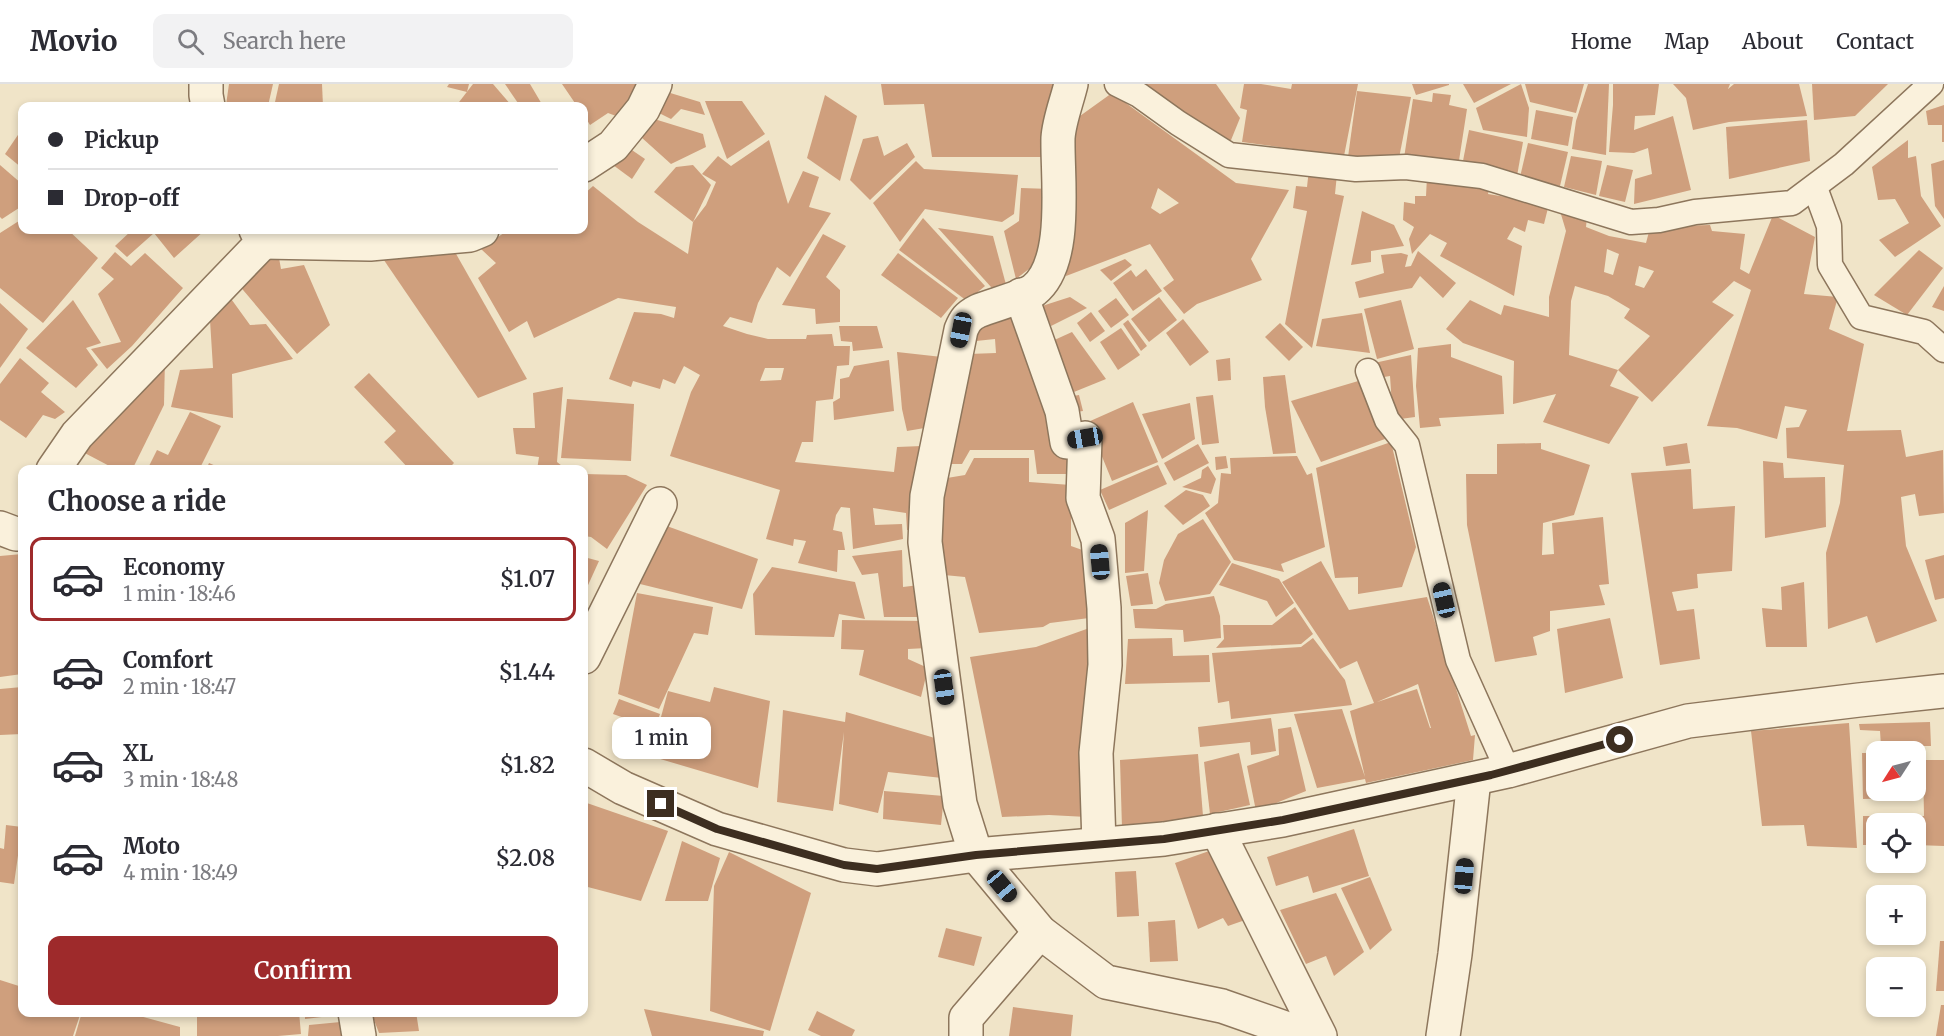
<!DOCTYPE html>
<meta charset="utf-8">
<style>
body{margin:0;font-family:Merriweather,serif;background:#f2f2f3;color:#2b2b33;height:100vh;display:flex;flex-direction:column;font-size:22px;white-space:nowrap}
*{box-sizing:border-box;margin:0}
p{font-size:20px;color:#7c7c81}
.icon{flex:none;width:33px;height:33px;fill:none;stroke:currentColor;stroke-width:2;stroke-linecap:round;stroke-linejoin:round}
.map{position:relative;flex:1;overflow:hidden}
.sheet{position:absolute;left:18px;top:381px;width:570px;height:552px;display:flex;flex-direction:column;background:#fff;border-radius:12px;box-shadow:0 3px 9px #0003}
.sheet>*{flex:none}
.guide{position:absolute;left:18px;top:18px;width:570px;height:132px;border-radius:12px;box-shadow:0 3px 9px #0003;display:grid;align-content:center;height:132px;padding:0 30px;background:#fff}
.needle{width:39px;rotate:234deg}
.tools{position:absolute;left:1866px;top:657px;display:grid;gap:12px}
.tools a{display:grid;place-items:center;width:60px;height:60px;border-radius:12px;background:#fff;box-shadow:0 3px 9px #0003;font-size:30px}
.end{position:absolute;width:27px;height:27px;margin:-14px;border:8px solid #3d2e20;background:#fff;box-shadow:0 0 0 3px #fff}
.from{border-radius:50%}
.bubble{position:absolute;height:42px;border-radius:12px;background:#fff;box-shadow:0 3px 9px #0003;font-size:20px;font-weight:600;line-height:42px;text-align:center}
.car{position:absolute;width:18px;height:36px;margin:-18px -9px;border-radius:8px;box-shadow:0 0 4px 2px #0007;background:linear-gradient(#222 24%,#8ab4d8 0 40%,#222 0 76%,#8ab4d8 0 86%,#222 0)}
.guide b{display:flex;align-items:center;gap:21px;height:57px;font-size:22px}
.guide b+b{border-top:2px solid #e1e1e2}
.guide i{width:15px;height:15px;background:#2b2b33}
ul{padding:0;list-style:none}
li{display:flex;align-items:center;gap:18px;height:84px;margin:0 12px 9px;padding:0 18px;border:3px solid transparent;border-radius:12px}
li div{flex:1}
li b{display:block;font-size:22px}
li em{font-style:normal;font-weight:600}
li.active{border-color:#9e2a2b}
li>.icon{width:54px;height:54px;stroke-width:1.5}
h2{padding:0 30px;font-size:27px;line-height:72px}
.action{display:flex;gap:12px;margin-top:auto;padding:12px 30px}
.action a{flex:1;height:69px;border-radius:12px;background:#9e2a2b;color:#fff;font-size:24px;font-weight:600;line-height:69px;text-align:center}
header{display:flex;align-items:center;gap:36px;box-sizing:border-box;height:84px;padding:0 30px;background:#fff;border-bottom:2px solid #e1e1e2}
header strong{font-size:28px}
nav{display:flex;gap:33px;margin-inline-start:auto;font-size:21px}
.search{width:420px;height:54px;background:#f2f2f3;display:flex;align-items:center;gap:15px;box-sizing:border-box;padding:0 21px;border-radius:12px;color:#7c7c81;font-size:22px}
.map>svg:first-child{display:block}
.building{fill:#cf9f7d;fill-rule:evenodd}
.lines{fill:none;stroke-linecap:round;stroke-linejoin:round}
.lane-casing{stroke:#8d765c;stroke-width:27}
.street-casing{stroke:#8d765c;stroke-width:36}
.lane{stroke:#faf1dc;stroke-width:24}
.street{stroke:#faf1dc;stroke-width:33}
.route{stroke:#3d2e20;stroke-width:8}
</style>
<header>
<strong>Movio</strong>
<div class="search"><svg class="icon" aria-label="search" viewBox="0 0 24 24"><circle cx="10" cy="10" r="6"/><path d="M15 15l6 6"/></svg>Search here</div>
<nav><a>Home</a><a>Map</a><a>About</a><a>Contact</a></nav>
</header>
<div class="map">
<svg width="1944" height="952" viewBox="0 0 1944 952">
<rect width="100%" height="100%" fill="#f0e4c8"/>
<!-- building -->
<g class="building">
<path d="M229,0H273L268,22L226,21Z"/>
<path d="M279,0H322L323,22H289L275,18Z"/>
<path d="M449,0H469L467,8L447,3Z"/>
<path d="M473,0H493L512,22H456Z"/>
<path d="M505,0H530L543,22H520Z"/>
<path d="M562,0H642L624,35L608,29L590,41L584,31V22H577Z"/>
<path d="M881,0H1058L1045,73H932L924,20L884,21Z"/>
<path d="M1146,0H1216L1240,34L1229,61L1138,3Z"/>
<path d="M1244,0H1261L1291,5L1292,0H1358L1344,72L1242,58L1247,26L1240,24Z"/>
<path d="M1412,0H1449V1L1416,11Z"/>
<path d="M1463,0H1511L1474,19Z"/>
<path d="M1521,0L1529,24L1527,53L1483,46L1476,24Z"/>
<path d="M1525,0H1584L1576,29L1530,18Z"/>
<path d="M1588,0H1609L1606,71L1572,65L1576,37Z"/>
<path d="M1613,0H1659L1655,31L1635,32L1634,46L1673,32L1691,106L1634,120L1635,95L1652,90L1648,64L1634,69L1609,68L1613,21Z"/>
<path d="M1673,0H1730L1728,5L1734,0H1799L1807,32L1729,38L1693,46L1686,14Z"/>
<path d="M1812,0H1888L1855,32L1814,36Z"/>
<path d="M1357,7L1411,13L1399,74L1348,73Z"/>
<path d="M667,8L700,18L705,31L681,25L671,35L655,27Z"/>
<path d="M1112,9L1236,99L1289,106L1251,175L1262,196L1197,220L1184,230L1163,204L1174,196L1150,160L1066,192L1069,153L1066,42ZM1158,104L1179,119L1160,130L1151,124Z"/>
<path d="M1433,9L1451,11L1449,21L1467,25L1458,83L1404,74L1413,15L1432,18Z"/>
<path d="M825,11L857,32L840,97L807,74Z"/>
<path d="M705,17H742L765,50L727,75Z"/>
<path d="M1944,21V58H1942V41H1928L1926,27Z"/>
<path d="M1536,26L1573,33L1568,62L1531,55Z"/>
<path d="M651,34L703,50L706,63L671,80L641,53Z"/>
<path d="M1807,36L1810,77L1729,95L1726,43Z"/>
<path d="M22,45V84L5,70Z"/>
<path d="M1469,46L1523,58L1517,92L1462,82Z"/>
<path d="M878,52L884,72L907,59L915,73L870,116L850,96L863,55Z"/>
<path d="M769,56L788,120L803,87L819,93L809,123L831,129L790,193L777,183L758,219L752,239L730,233L723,242L747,250L768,255H806L807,251L832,250L834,262H850L849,281L837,282L833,315L816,317L813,358H802L795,378L894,388L897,363L922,362L920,445L907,446L906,429L873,424L875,441L902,440L903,455L853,465L850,424L841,423L836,431L833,446L842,448L845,466H838L837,488L798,479L806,457L794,455L793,462L766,455L780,406L670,372L691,308L700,291L684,282L675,300L663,295L660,305L633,297L631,303L609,295L634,228L661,230L674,234L676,223L618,214L534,254L527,237L509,248L478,194L496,179L481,165L508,146H584V110L593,102L638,138L688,170L693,138L706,121L716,98L702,90L718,72L731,82ZM765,284H784L781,296L760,297Z"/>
<path d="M1908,56V74L1916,72L1921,112L1941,142L1895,173L1879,156L1909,139L1895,115L1878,116L1872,83Z"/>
<path d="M1528,59L1568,68L1560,102L1520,93Z"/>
<path d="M626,62L645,75L632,95L613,81Z"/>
<path d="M1571,72L1602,77L1596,111L1564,103Z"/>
<path d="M1944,76V135L1935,122L1931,80Z"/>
<path d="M916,77L924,85L1018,91L1014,130L1002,138L925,125L900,158L873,119Z"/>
<path d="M0,81L22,100V122L2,135L0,133Z"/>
<path d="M693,81L711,101L693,138L654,108L676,83Z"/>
<path d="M1607,81L1633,86L1625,118L1599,112Z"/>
<path d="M1309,85L1337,90L1335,110L1344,112L1312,264L1285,240L1307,127L1293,124L1296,102L1307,103Z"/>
<path d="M1427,93L1490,102L1488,110L1549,120L1544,140L1528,136L1525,148L1514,143L1507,155L1522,162L1514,212L1440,172L1447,159L1430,150L1412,170L1409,155L1414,143L1403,136L1404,118L1415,120V112H1426Z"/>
<path d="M1021,104L1051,105L1043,174L1016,195L1004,147L1019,137Z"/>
<path d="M1362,127L1394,141L1404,162L1371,167V178L1351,181Z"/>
<path d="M1560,127L1587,132L1586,143L1609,152L1646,159L1650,144L1675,142L1710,141L1712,147L1745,150L1740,185L1749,190L1773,131L1815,153L1804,210L1838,213L1829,245L1864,260L1847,347L1901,346L1906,373L1943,366L1944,429L1919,432L1915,410L1901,413L1906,462L1937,537L1876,559L1867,532L1828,545L1826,469L1840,419L1844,381L1787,374L1786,344L1799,343L1807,326L1785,322L1777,355L1737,344L1707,342L1751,206L1734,197L1712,218L1734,231L1652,318L1618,286L1610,302L1639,313L1609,360L1543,338L1556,310L1513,320L1514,277L1463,259L1446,245L1470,216L1501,231L1504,221L1549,233V213L1566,147ZM1607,165L1619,170L1613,191L1604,188ZM1639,182L1654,187L1644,204L1635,201ZM1575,202L1608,212L1630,225L1624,234L1650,252L1618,286L1569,271L1571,217Z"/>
<path d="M923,134L985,202L967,217L899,166Z"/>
<path d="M22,135V146H68L98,174L43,239L0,204V149Z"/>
<path d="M938,144L993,152L1008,208L1000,213Z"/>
<path d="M132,146H205L174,174L154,149L127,173L115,162Z"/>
<path d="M823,150L846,162L826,193L840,206V238L816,240L815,225L782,221Z"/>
<path d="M451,161L527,295L478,314L375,163Z"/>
<path d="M1919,166L1943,184L1907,231L1874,211Z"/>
<path d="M1418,167L1456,199L1443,214L1420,192L1412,204L1359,214L1355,198L1384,189L1381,171L1401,169L1408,171L1405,183L1411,182Z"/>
<path d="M115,168L131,182L145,169L183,204L132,262L107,285L91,265L121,258L98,210L114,195L101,184Z"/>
<path d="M898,169L958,214L941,234L881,191Z"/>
<path d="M279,174L281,185L304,181L330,241L297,270L238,200L244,181Z"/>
<path d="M1125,175L1132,181L1111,197L1100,186Z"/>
<path d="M1146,185L1162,207L1133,227L1113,199L1131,186L1136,193Z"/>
<path d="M1944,202V227L1932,223Z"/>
<path d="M229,212L250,241L266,240L293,275L232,290L233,334L171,323L180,286L213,284L210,236Z"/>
<path d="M1070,213L1087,224L1051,242L1042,222Z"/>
<path d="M1159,213L1177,236L1149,258L1131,235Z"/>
<path d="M1116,214L1129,231L1111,244L1098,227Z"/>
<path d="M73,216L101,259L86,264L98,281L76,304L26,264Z"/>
<path d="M1401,216L1414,265L1377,275L1364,225Z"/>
<path d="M0,219L28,245L0,284Z"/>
<path d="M1018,225L1075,368L1072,390H1037L1034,366H970L962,380H948L969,270L996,269L995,255L976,257L981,235Z"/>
<path d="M1091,228L1105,247L1090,258L1077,239Z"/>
<path d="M1362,229L1370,269L1316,262L1322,235Z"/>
<path d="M1183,235L1209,268L1190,282L1166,249Z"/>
<path d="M1128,236L1147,262L1141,267L1123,240Z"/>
<path d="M1280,239L1303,263L1289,277L1265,253Z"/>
<path d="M839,242H877L883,264L853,267L852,258L841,257Z"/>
<path d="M1121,244L1140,271L1118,286L1100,258Z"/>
<path d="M1072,248L1106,295L1069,310L1050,258Z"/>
<path d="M1451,260V273L1502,292L1504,330L1439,334L1441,342L1420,344L1416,302L1418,264Z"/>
<path d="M897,268L942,273L936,342L907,347L902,325Z"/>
<path d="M1411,271L1415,333L1393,336L1390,292L1378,294L1374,279Z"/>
<path d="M20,274L49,299L41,308L65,328L55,335L43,331L26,354L0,336V300Z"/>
<path d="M165,274L164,321L132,386H117L79,366Z"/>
<path d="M1230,274L1231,296L1218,297L1216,276Z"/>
<path d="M889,276L894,327L834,336L833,318L840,314V295L849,293L854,282Z"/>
<path d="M369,289L454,379L447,386H410L384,358L396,347L354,303Z"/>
<path d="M1285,291L1296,369L1273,370L1265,323L1263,293Z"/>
<path d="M1365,295L1385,355L1321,378L1291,317Z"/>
<path d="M563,303L557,378L562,382V386H537L539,373L516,370L513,344H535L533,309Z"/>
<path d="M1079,311L1083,327L1070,329L1067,313Z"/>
<path d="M1213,311L1219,359L1202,361L1196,313Z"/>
<path d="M567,315L634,320L631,377L561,374Z"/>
<path d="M1133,318L1158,378L1112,397L1092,348L1070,338H1088Z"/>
<path d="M1190,319L1195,355L1162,375L1142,330Z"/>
<path d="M190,328L221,342L199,386H147L157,366L168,371Z"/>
<path d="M1391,358L1416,463L1402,503L1358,510V493L1335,494L1316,384Z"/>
<path d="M1541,359V365L1590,381L1574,431L1543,439L1542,471L1554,470L1552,439L1603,433L1609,500L1599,501L1605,521L1550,527V547L1533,553L1537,571L1495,578L1467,441L1466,390H1497V360Z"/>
<path d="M1687,359L1690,379L1666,382L1663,363Z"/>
<path d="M1198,360L1209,379L1174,397L1164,379Z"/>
<path d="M1226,372L1228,384L1216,386L1215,373Z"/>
<path d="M1297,372L1307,391L1312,389L1325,463L1281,480L1284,488L1234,476L1205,429L1218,419L1221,389L1231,390L1230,374Z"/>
<path d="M974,374H1029V398L1071,401V462L1088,468L1097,533L1050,539L1043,543L979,549L965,493L944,491L931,460L947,394L965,391Z"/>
<path d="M1763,377L1783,379L1784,394L1825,393L1826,443L1765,454Z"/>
<path d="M209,379L225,386H206Z"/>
<path d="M1158,381L1167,400L1109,426L1100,406Z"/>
<path d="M1208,382L1216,395L1211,410L1182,403L1201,394L1202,386Z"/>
<path d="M1691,385L1693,425L1735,422L1732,487L1697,490L1698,504L1672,508L1677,527L1694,525L1700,575L1660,581L1631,389Z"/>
<path d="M584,390L626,391L647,401L607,465L591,453L584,452Z"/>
<path d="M1186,406L1203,411L1210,422L1183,441L1164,422Z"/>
<path d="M1148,426L1144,487L1125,489V439Z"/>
<path d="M1203,435L1231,478L1210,510L1165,517L1159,499L1164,476L1178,450Z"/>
<path d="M664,441L758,475L742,525L640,500Z"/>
<path d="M902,466L903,503L919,501L924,533H884L878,489L862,491L852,472Z"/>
<path d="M22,470V590L0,593V472Z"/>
<path d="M1944,471V514L1935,516L1925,476Z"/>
<path d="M584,473L599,477L584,510Z"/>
<path d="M1321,477L1349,526L1427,513L1471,652L1475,651L1473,676L1366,699L1365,695L1317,704L1294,630L1342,625L1365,693L1350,627L1374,619L1357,577L1340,585L1282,498ZM1418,600L1431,644H1430L1417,605L1377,618Z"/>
<path d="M1232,479L1279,495L1294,519L1276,533L1267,517L1219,501Z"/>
<path d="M772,483L855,498L865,535L839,530L834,553L755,551L753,510Z"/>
<path d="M1148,489L1153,520L1131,522L1126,492Z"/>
<path d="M1804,498L1807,563H1766L1762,524L1782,526L1781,503Z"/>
<path d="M637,509L713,523L708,551L694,549L659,625L618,610Z"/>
<path d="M1214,512L1220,532L1221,554L1184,558L1183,546L1135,544L1133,525H1156L1166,520Z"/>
<path d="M1295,523L1313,550L1301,560L1216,564L1224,555L1223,541H1272Z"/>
<path d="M1610,534L1623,594L1565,609L1557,545Z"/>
<path d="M842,536L927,537V564L908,565V575L928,584L921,613L859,591L864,566L841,565Z"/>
<path d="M1095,542L1087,733L1049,731L1002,733L970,573L1036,563Z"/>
<path d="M1172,554L1173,572L1209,571L1210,598L1125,600L1128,555Z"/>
<path d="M1313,554L1345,596L1352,621L1231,635L1229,617L1218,619L1212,569L1301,563Z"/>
<path d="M22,603V650L0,651V605Z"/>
<path d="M714,603L770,617L758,704L640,669L658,644L668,607L710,618Z"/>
<path d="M619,615L660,630L655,645L613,630Z"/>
<path d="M783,626L845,638L846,628L945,657L942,694L888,688L878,729L839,720L844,648L833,727L777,718Z"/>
<path d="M1271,634L1276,667L1251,671L1250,658L1200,663L1198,643Z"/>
<path d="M1930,638L1931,662H1881L1880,647L1860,646L1859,640Z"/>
<path d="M1849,639L1857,764L1807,762L1804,741L1762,742L1751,647Z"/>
<path d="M1291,643L1306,707L1256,727L1247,682L1279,671L1278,645Z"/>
<path d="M1916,668H1920L1921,689H1916Z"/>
<path d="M1239,669L1250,721L1210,730L1204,678Z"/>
<path d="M1862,669H1876V706H1891L1892,714L1863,715Z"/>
<path d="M1198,670L1203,732L1122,744L1120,676Z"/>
<path d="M1923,676H1944V762L1916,761V740H1876V761H1863V732H1924Z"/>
<path d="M884,707L944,712L941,741L883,735Z"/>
<path d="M584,718L668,747L641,817L584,802Z"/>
<path d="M6,741L22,743L14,800L0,798V764L4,765Z"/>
<path d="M1354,745L1369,792L1313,809L1308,792L1276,802L1267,773Z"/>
<path d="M682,757L720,774L708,817H665Z"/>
<path d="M1212,766L1248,835L1228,842L1223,834L1198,845L1175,779Z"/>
<path d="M729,768L811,809L770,947L710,927L714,802Z"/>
<path d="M1136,787L1139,832L1117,833L1115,788Z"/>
<path d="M1370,793L1392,846L1370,866L1341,804Z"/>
<path d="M1336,809L1364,868L1334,892L1326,872L1306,880L1280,826Z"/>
<path d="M1175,836L1178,877L1150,878L1148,838Z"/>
<path d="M946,844L982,853L974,882L938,873Z"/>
<path d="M1940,857H1944V907H1936Z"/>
<path d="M0,896L22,903V928H81L73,952H0Z"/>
<path d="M1941,921H1944V952H1936Z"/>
<path d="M1013,923L1073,931L1071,952H1009Z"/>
<path d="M644,925L764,947L763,952H652Z"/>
<path d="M817,927L855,946L852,952H821L808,946Z"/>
<path d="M82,928H125L180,943V952H75Z"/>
<path d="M197,928H299L301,950L278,952H197Z"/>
<path d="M305,928H347V930L305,935Z"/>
<path d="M371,928H416L419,947L379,949Z"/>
<path d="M351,937V952H308L309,941Z"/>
</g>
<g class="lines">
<!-- lane casing -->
<g class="lane-casing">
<g id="lane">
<path d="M1117,0L1139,11L1178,39L1229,71L1356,85L1406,83L1482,92L1631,138L1659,136L1695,128L1792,119L1844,80L1931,0"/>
<path d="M1815,104L1829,142L1830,181L1861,233L1924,248L1944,266"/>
<path d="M1368,287L1387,336L1407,361L1458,576L1508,687"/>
</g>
</g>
<!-- street casing -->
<g class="street-casing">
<g id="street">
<path d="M206,0V11L208,22"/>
<path d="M1071,0C1067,17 1059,37 1058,54C1057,94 1069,178 1034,206C1026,212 990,222 978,227C968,232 965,236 961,246L927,412L925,458L960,720L976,771L1040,848L1106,898L1222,922L1308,952"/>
<path d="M584,81L613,62L643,25L655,0"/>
<path d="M263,158L370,160L470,151L482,146"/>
<path d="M1021,211L1062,327L1067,358L1085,354L1083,414L1098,455L1104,524L1105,581L1096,669L1099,760"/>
<path d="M53,386L77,351L263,158L256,146"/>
<path d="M0,444L16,450H22"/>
<path d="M584,573L660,420"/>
<path d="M584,681L623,704L717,745L844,781L877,785L976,771L1164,755L1283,736L1508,687L1688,637L1859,616L1944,607"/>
<path d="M1217,746L1320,952"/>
<path d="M355,928L359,952"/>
<path d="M966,952V934L1040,848"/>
<path d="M1443,952L1455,870L1474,695"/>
</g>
</g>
<!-- lane -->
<use href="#lane" class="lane"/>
<!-- street -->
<use href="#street" class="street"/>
</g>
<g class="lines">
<!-- route -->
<path class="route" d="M661,720L717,745L844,781L877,785L976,771L1164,755L1283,736L1491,691L1620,656"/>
</g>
</svg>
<div class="tools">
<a><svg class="needle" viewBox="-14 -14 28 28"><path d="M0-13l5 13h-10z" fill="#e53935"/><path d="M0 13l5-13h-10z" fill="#7c7c81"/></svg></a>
<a><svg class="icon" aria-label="locate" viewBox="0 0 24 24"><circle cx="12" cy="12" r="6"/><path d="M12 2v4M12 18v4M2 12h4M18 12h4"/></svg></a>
<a>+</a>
<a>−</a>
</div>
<i class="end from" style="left:1620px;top:656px"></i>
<i class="end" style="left:661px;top:720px"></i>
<div class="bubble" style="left:612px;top:633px;width:99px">1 min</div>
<i class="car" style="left:961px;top:246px;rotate:191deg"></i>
<i class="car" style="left:1085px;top:354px;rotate:260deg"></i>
<i class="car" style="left:1100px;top:478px;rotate:355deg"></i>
<i class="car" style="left:1444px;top:516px;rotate:347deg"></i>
<i class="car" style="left:944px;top:603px;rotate:172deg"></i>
<i class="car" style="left:1464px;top:792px;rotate:5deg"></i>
<i class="car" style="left:1002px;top:802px;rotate:140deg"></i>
<div class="guide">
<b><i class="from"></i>Pickup</b>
<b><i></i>Drop-off</b>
</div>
<section class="sheet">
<h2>Choose a ride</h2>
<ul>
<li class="active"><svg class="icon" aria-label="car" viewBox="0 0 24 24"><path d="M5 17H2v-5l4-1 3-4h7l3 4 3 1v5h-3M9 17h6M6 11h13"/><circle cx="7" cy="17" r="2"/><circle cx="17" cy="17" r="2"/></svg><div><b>Economy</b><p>1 min · 18:46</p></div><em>$1.07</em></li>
<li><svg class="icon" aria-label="car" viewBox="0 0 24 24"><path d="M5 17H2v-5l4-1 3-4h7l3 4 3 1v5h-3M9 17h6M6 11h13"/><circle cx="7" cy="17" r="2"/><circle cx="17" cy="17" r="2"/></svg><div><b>Comfort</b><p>2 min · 18:47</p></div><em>$1.44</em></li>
<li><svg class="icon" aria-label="car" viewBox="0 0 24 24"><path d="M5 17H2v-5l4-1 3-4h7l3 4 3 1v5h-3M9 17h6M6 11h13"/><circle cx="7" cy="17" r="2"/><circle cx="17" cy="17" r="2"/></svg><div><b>XL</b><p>3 min · 18:48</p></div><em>$1.82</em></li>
<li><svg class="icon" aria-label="car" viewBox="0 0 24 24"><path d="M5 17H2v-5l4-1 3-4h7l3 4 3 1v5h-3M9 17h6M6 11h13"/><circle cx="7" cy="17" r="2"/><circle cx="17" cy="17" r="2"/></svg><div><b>Moto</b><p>4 min · 18:49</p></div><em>$2.08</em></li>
</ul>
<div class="action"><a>Confirm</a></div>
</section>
</div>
